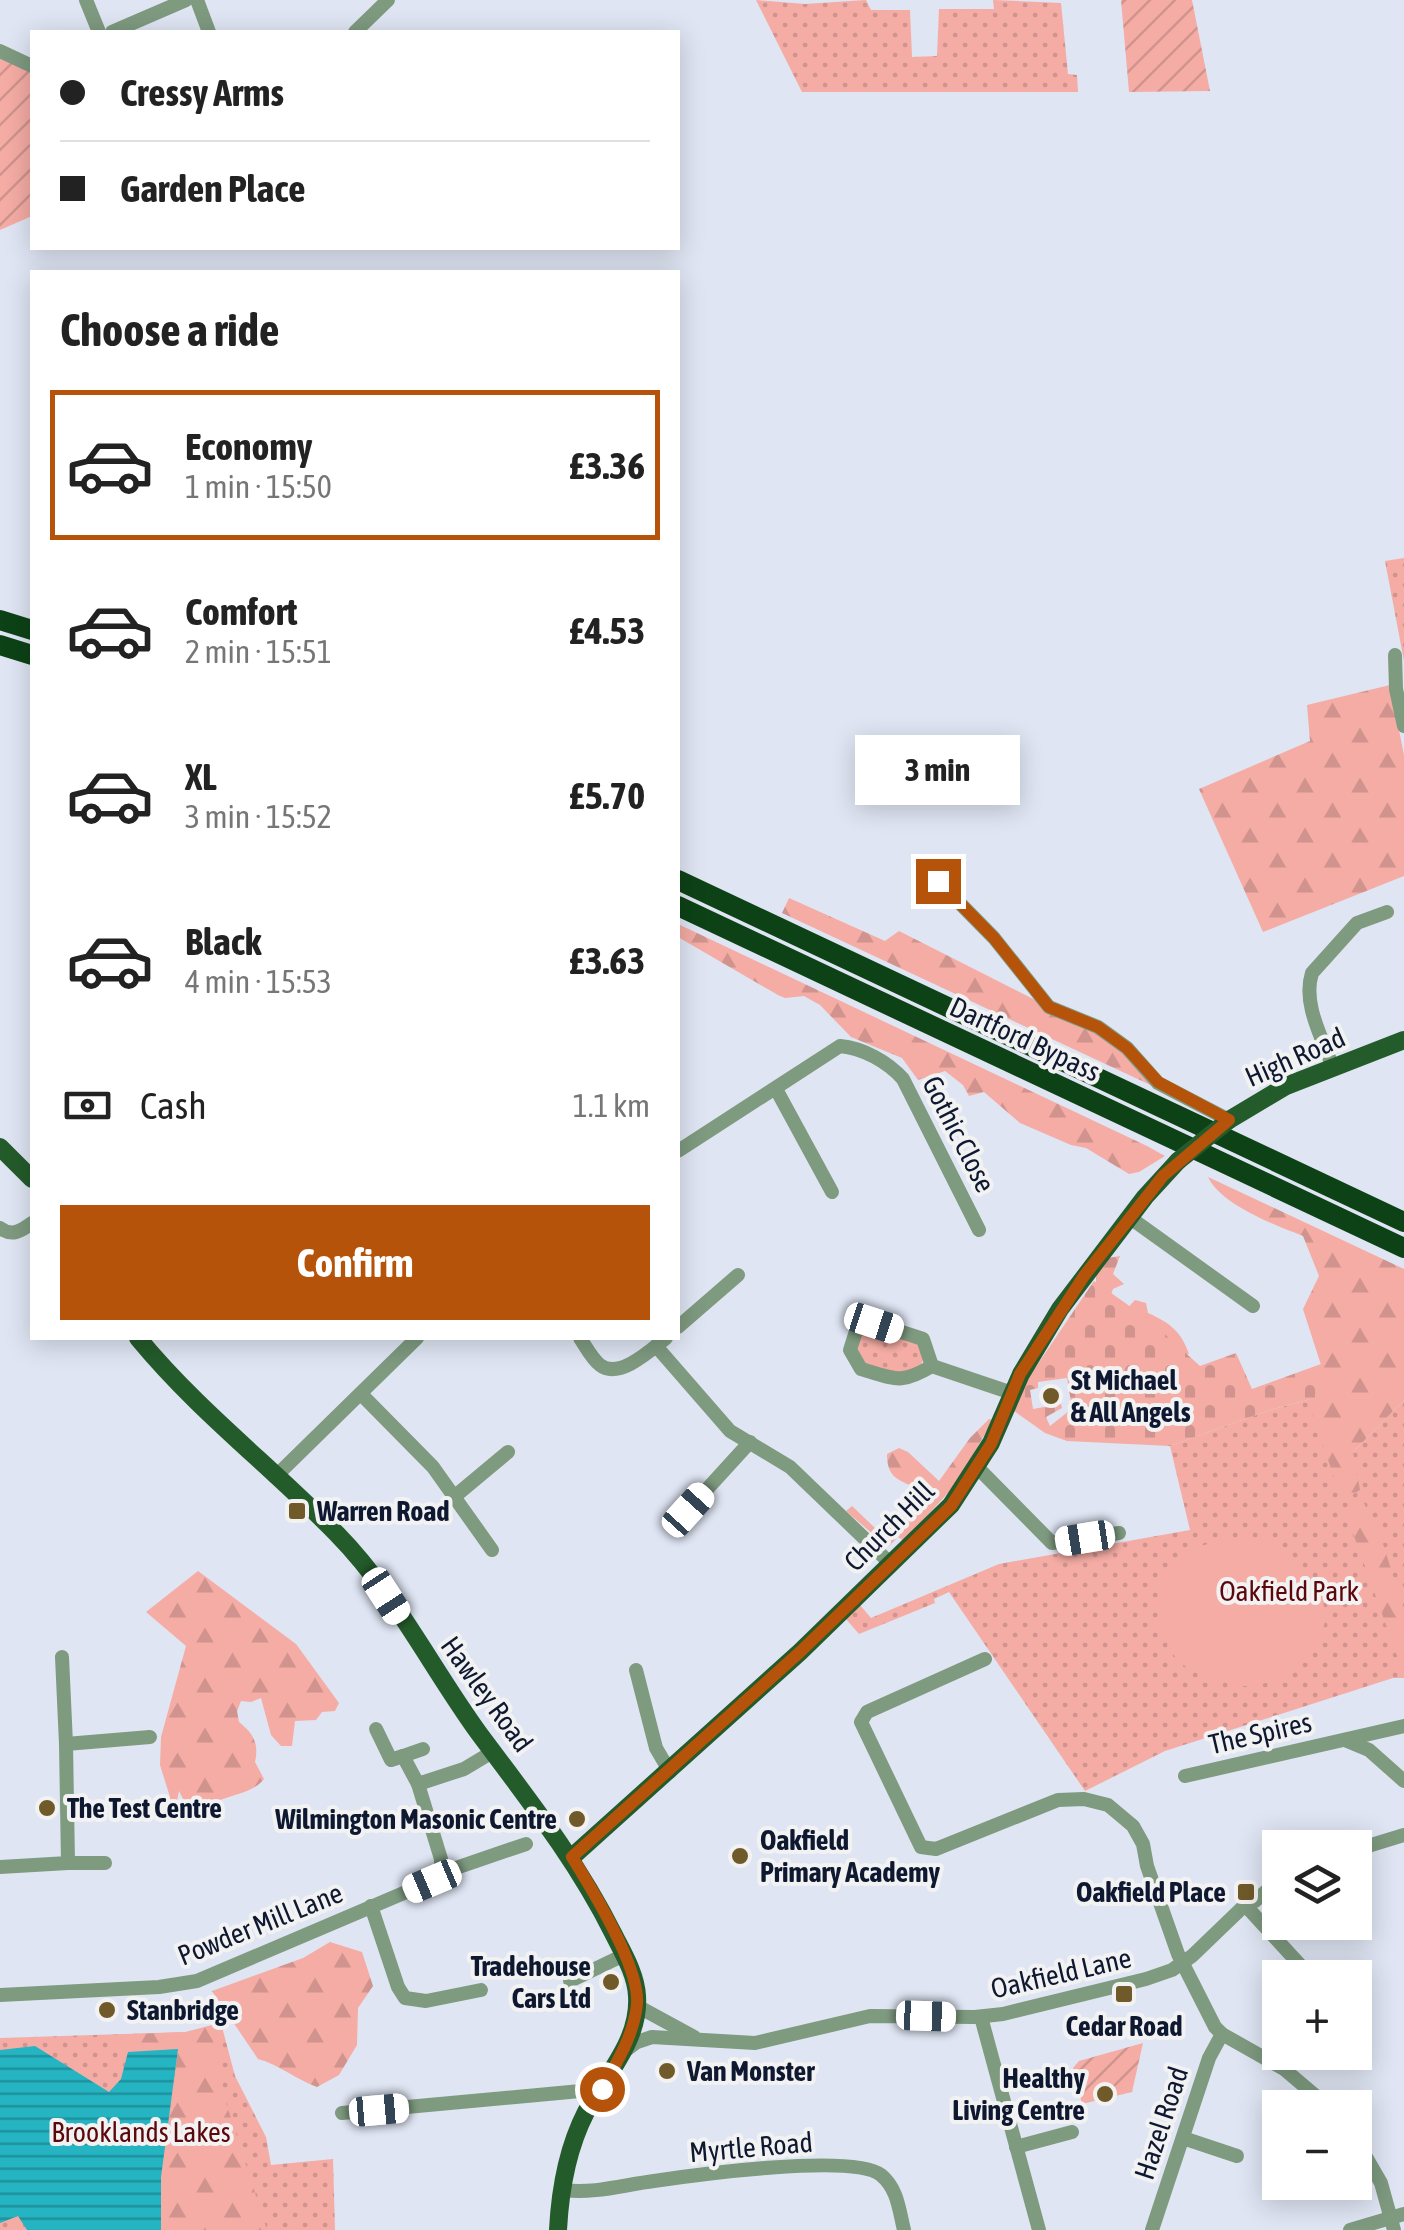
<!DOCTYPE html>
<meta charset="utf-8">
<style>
body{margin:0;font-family:"Asap Condensed",sans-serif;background:#f2f2f2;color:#222;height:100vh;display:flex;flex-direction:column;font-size:38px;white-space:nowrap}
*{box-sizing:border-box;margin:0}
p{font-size:32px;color:#767676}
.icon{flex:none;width:55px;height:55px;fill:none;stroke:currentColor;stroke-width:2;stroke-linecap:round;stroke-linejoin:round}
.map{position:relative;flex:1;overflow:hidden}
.sheet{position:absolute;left:30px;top:270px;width:650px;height:1070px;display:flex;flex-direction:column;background:#fff;border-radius:0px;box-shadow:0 5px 25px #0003}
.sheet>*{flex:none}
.banner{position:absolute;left:30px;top:30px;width:650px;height:220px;border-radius:0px;box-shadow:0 5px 25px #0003;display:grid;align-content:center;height:220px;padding:0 30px;background:#fff}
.buttons{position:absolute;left:1262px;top:1830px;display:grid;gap:20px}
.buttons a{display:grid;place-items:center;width:110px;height:110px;border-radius:0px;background:#fff;box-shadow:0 5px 25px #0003;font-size:50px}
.end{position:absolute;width:45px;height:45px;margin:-22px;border:12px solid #b45309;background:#fff;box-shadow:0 0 0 5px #fff}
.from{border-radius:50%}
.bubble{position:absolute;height:70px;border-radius:0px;background:#fff;box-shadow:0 5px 25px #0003;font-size:32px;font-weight:700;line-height:70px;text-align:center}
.car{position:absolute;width:30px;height:60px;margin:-30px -15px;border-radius:12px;box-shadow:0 0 8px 2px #0007;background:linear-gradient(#fff 24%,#345 0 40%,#fff 0 76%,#345 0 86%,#fff 0)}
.banner b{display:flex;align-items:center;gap:35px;height:95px;font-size:38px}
.banner b+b{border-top:2px solid #e0e0e0}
.banner i{width:25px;height:25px;background:#222}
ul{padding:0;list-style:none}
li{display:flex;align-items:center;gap:30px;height:150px;margin:0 20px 15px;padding:0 10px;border:5px solid transparent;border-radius:0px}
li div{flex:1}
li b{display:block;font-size:38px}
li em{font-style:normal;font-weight:700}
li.current{border-color:#b45309}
li>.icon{width:90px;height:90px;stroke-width:1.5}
h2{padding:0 30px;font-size:45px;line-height:120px}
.pay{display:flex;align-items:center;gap:25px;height:110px;padding:0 30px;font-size:38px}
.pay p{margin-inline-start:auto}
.button{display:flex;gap:20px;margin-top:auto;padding:20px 30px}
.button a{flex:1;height:115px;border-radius:0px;background:#b45309;color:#fff;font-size:40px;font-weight:700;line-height:115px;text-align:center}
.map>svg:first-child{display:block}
.grass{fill:url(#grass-dots)}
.forest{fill:url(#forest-firs)}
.cemetery{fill:url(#cemetery-stones);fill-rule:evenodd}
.garden{fill:url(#garden-furrows)}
.pitch{fill:#f4aca4}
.water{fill:url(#water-rules)}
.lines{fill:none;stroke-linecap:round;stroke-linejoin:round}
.minor{stroke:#7e9a7f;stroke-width:14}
.major{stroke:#245b2b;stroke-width:18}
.highway{stroke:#0d4216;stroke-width:20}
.major-bridge{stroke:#245b2b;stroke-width:18}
.route{stroke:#b45309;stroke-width:12}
.poi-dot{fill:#705a2a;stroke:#f2f2f2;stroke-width:4}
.labels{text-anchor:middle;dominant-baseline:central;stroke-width:8;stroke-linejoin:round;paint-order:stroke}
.street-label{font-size:28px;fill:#0e1830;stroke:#f2f2f2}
.poi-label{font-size:28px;font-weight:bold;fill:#0e1830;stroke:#f2f2f2;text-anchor:start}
.park-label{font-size:28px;fill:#5b070b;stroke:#f2f2f2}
</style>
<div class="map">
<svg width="1404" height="2230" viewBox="0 0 1404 2230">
<defs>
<pattern id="grass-dots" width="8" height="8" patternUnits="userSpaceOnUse" patternTransform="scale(2.5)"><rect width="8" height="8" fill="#f4aca4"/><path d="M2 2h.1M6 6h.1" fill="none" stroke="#d0938e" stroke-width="1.8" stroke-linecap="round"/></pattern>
<pattern id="forest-firs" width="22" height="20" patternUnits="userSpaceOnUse" patternTransform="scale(2.5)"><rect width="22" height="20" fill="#f4aca4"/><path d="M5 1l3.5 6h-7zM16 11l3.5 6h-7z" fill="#d0938e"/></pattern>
<pattern id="cemetery-stones" width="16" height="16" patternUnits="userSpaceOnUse" patternTransform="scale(2.5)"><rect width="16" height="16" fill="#f4aca4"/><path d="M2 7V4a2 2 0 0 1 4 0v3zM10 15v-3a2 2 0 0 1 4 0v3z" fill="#d0938e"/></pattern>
<pattern id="garden-furrows" width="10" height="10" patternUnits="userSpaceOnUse" patternTransform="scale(2.5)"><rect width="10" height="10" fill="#f4aca4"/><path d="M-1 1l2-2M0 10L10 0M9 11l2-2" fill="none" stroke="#d0938e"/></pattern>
<pattern id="water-rules" width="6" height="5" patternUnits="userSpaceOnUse" patternTransform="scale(2.5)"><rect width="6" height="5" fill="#24b4c2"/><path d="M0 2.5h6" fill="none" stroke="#1e919e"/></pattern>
</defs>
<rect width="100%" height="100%" fill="#dfe5f3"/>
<!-- grass -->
<g class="grass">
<path d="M756,0L805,4L866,0L871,10H910L912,57L937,56L939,9H994L993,0L1061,3L1068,74L1077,75L1078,92H802Z"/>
<path d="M1404,558V661L1385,561Z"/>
<path d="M877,1327L920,1342L925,1356L919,1369L903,1377L862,1364L855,1352L861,1334Z"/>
<path d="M1322,1396L1353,1452L1404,1400V1678H1393L1165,1751L1085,1791L949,1592L934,1599L935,1603L859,1634L846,1619L860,1605L871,1618L999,1564L1190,1530L1170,1446L1270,1410Z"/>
<path d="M221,2023L235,2076L266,2137L271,2165L333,2159L335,2230H0V2038L186,2032Z"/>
</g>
<!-- forest -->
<g class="forest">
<path d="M1390,685L1404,755V876L1263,932L1199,789L1310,741L1307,705Z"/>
<path d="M789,898L885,941L899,931L1112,1039L1157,1088L782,913Z"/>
<path d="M678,924L1147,1146L1165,1156L1139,1172L1129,1174L1086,1148L1071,1145L1020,1123L984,1092L969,1096L963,1085L945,1071L918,1080L902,1058L851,1037L820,1005L804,996L785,998L778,995L678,937Z"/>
<path d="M1208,1177L1404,1269V1400L1353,1452L1360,1490L1342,1501L1308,1400L1321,1395V1365L1303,1309L1319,1276L1303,1236C1275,1225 1221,1205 1208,1177Z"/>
<path d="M1120,1256L1113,1274L1124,1284L1113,1289L1108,1303L1123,1313L1135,1300L1146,1303L1148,1313C1170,1323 1181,1331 1189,1354L1174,1357L1096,1295V1275L1108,1258Z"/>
<path d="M989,1419L993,1420L956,1484L904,1541L898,1537L888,1547L846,1511L852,1506L875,1528L900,1522L905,1512L919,1498V1490C900,1479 887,1480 887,1454L899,1448L908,1452L939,1481L970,1438Z"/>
<path d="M1363,1501L1383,1544L1404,1610V1675L1345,1511Z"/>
<path d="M198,1571L296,1644L339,1703L335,1711L322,1712L316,1720L295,1721L292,1746H281L271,1735L261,1698L251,1702L241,1701L237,1711L239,1722C254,1734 259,1744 255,1762L264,1779C251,1796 222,1794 199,1811L188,1809L179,1791L174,1816L167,1818L170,1797L160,1765L161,1737L186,1646L146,1612Z"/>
<path d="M330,1942L362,1952L373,1986L358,2008L357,2045L339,2075L317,2087C295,2079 280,2065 258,2059L212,1991L303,1958Z"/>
<path d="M220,2023L219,2081L267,2230H161V2177L178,2050L128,2052L108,2035L186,2032Z"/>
</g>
<!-- cemetery -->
<path class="cemetery" d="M1094,1281L1148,1319L1200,1366L1236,1353L1252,1389L1321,1364L1322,1396L1270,1410L1170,1446L1067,1441L1045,1433L1014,1411L1027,1380ZM1067,1378L1071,1402L1068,1403L1069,1411L1050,1426L1046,1417L1062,1408L1061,1404L1033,1409L1030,1390L1038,1388V1382Z"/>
<!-- garden -->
<g class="garden">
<path d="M1192,0L1210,91L1129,92L1121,0Z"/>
<path d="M0,53L32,68V216L0,230Z"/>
<path d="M1143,2043L1132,2092L1082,2104L1073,2068L1079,2061Z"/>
</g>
<!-- pitch -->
<path class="pitch" d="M1232,1538C1245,1540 1266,1539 1277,1545C1299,1556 1327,1592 1325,1619C1323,1650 1281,1685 1251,1686C1241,1687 1230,1684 1221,1681C1201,1676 1182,1669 1171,1651C1156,1626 1150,1579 1176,1559C1192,1546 1212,1543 1232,1538Z"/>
<!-- water -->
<path class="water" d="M35,2046L109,2092L121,2079L128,2052L178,2049L161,2177V2230H27L18,2216L0,2223V2050Z"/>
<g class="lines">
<!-- minor -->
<g class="minor">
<path d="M86,0L99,32"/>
<path d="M197,0L209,32"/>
<path d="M112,32L186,0"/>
<path d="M355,32L388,0"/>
<path d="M0,51L32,66"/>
<path d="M1395,655L1396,689L1404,726"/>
<path d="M928,886L938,881L994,938L1049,1007L1098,1027L1127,1048L1158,1083L1229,1120"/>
<path d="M1333,1068C1323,1039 1302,1004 1312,973L1357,923L1387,912"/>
<path d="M776,1089L832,1192"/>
<path d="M678,1151L840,1046C863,1048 888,1062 903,1079L979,1230"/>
<path d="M1129,1217L1253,1306"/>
<path d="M0,1228C12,1237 21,1231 32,1223"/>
<path d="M874,1323L923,1339L932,1366C900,1385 896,1379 861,1369L850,1350L856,1331Z"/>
<path d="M678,1327L738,1275"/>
<path d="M580,1338C586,1347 592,1359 600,1365C619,1380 651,1350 666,1338"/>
<path d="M656,1346L730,1431L790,1467L891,1564"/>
<path d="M932,1366L1012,1393"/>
<path d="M362,1395L433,1467L492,1550"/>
<path d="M978,1468L1052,1543L1119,1533"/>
<path d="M275,1477L417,1338"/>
<path d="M454,1497L508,1452"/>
<path d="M688,1510L750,1442"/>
<path d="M62,1657L66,1744"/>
<path d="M985,1659L867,1712L861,1722L921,1847L936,1849L1058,1800L1084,1799L1108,1805L1133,1826L1143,1844L1147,1866L1178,1954L1215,2027L1222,2034L1284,2069L1330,2108"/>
<path d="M636,1670L656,1748L670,1772"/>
<path d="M376,1729L391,1760L403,1756"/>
<path d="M1345,1740L1369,1750L1404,1781"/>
<path d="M1185,1776L1404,1726"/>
<path d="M418,1784L403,1756L423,1749"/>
<path d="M1355,1850L1404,1835"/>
<path d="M68,1863H105"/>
<path d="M0,1867L68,1863L66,1744L150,1737"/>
<path d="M441,1873V1859L418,1784L464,1769L494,1751"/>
<path d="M1245,1905L1312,1978"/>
<path d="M371,1906L398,1987L405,1998L426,2001L481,1990"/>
<path d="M570,1981L624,1955"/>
<path d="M0,1995L159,1987L197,1981L432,1881L441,1873L526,1844"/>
<path d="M637,2006L694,2037"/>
<path d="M981,2017L1039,2230"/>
<path d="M625,2051L637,2042L652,2037L755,2043L870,2016L975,2017L1003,2014L1146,1979L1172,1970L1192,1956L1245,1905L1255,1901L1280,1879"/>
<path d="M342,2113L602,2089"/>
<path d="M1183,2138L1237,2156"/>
<path d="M1355,2138L1381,2183L1394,2230"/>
<path d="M1016,2147L1072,2132"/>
<path d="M563,2190C594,2194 623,2185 654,2181C694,2175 853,2153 881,2175C898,2189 899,2210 904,2230"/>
<path d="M1152,2230L1209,2058L1222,2034"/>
<path d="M1350,2230L1404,2214"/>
</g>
<!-- major -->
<g class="major">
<path d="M1229,1120L1286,1086L1404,1040"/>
<path d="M0,1147L32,1179"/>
<path d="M138,1338C199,1412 271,1466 337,1534C394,1592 431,1667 478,1732C527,1798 576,1859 613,1933C623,1953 636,1974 637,1996C640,2041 605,2076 586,2112C568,2147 560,2191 558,2230"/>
<path d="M572,1857L800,1652L951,1505L991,1443L1021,1374L1060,1309L1145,1197L1178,1161"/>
</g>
<!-- highway -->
<g class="highway">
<path d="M0,620L32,630"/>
<path d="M0,645L32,655"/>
<path d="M678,880L1404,1222"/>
<path d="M678,906L1404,1248"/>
</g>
<!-- major-bridge -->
<path class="major-bridge" d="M1178,1161L1229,1120"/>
</g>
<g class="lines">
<!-- route -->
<path class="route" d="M602,2089C617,2062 634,2035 637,2004C640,1968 592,1889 572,1857L800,1652L951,1506L991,1444L1020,1374L1084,1276L1163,1176L1229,1120L1158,1082L1127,1048L1098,1027L1049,1007L994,938L938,881"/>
</g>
<!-- markers -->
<g class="poi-dot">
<circle cx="1051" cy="1396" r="10"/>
<rect x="287" y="1501" width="20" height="20" rx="5"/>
<circle cx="47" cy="1808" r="10"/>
<circle cx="577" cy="1819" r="10"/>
<circle cx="740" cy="1856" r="10"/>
<rect x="1236" y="1882" width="20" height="20" rx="5"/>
<circle cx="611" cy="1982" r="10"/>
<rect x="1114" y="1984" width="20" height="20" rx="5"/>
<circle cx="107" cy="2010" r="10"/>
<circle cx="667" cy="2071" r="10"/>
<circle cx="1105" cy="2094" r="10"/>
</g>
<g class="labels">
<!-- street labels -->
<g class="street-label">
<text transform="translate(1025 1039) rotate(25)">Dartford Bypass</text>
<text transform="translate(1295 1057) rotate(-24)">High Road</text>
<text transform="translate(959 1134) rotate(63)">Gothic Close</text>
<text transform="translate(889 1526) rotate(-45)">Church Hill</text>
<text transform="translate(487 1694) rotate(54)">Hawley Road</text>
<text transform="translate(1260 1733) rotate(-13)">The Spires</text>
<text transform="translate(260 1924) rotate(-22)">Powder Mill Lane</text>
<text transform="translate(1061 1973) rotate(-13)">Oakfield Lane</text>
<text transform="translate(1161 2123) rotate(-72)">Hazel Road</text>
<text transform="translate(751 2147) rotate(-5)">Myrtle Road</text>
</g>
<!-- poi labels -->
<g class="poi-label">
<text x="1071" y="1380">St Michael<tspan x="1071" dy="32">&amp; All Angels</tspan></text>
<text x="317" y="1511">Warren Road</text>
<text x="67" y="1808">The Test Centre</text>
<text x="557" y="1819" text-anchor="end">Wilmington Masonic Centre</text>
<text x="760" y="1840">Oakfield<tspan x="760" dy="32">Primary Academy</tspan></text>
<text x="1226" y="1892" text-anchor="end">Oakfield Place</text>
<text x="591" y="1966" text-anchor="end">Tradehouse<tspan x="591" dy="32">Cars Ltd</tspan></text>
<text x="127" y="2010">Stanbridge</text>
<text x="1124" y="2026" text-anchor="middle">Cedar Road</text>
<text x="687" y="2071">Van Monster</text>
<text x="1085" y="2078" text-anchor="end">Healthy<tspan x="1085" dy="32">Living Centre</tspan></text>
</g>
<!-- park labels -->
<g class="park-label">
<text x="1289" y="1591">Oakfield Park</text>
<text x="141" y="2132">Brooklands Lakes</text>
</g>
</g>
</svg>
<div class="buttons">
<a><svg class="icon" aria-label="layers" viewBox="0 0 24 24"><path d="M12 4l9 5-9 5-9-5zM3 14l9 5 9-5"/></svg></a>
<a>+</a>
<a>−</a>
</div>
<i class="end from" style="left:602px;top:2089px"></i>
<i class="end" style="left:938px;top:881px"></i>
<div class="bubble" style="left:855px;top:735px;width:165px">3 min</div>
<i class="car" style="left:874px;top:1323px;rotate:108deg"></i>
<i class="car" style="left:688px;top:1510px;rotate:42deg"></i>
<i class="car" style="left:1085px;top:1538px;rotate:261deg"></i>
<i class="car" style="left:386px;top:1596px;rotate:147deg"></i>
<i class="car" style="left:432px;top:1881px;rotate:247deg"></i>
<i class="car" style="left:926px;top:2016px;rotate:92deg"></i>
<i class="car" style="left:379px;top:2110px;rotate:85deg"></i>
<div class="banner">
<b><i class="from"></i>Cressy Arms</b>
<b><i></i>Garden Place</b>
</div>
<section class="sheet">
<h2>Choose a ride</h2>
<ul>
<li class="current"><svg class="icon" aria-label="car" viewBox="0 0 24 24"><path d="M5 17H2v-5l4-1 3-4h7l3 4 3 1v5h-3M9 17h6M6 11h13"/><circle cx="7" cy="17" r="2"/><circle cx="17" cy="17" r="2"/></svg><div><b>Economy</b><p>1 min · 15:50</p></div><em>£3.36</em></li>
<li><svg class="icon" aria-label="car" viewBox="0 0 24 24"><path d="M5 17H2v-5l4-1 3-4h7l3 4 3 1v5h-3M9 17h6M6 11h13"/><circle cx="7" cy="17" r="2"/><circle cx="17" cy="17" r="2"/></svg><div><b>Comfort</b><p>2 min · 15:51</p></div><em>£4.53</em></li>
<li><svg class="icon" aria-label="car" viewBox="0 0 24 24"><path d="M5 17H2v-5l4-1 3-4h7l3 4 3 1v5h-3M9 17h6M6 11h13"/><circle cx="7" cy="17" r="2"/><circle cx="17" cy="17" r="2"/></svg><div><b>XL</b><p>3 min · 15:52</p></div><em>£5.70</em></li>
<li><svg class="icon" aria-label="car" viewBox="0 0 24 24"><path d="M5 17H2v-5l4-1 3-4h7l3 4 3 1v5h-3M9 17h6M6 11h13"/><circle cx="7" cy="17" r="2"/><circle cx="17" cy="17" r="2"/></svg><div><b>Black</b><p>4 min · 15:53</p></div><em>£3.63</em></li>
</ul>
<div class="pay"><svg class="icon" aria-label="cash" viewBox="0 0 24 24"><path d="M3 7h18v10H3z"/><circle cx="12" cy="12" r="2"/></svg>Cash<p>1.1 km</p></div>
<div class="button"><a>Confirm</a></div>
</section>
</div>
